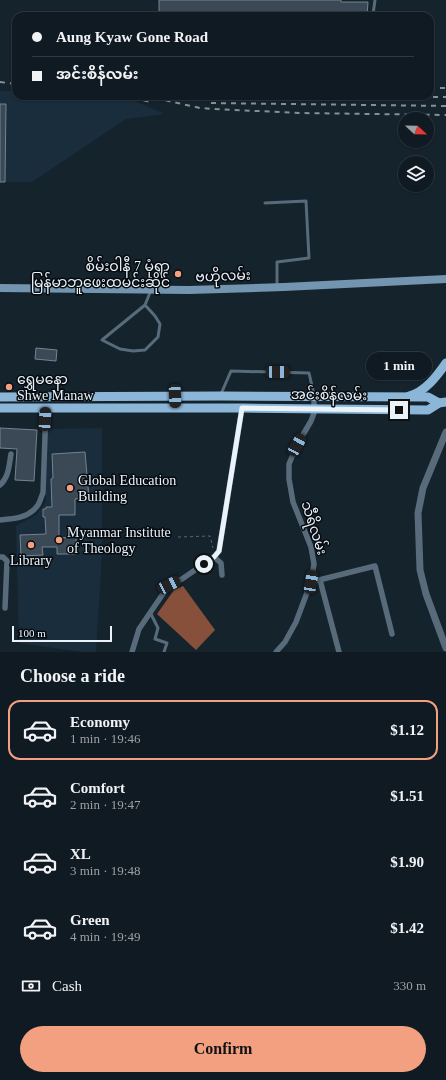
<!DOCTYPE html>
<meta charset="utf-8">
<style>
body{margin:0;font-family:"Times New Roman","Noto Sans Myanmar",serif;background:#1e272f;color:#f1f3f6;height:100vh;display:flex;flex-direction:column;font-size:15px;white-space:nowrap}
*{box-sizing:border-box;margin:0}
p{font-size:13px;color:#9ca1a5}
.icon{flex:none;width:22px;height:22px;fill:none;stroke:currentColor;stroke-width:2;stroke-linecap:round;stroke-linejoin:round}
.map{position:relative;height:652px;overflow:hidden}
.sheet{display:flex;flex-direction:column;background:#101a22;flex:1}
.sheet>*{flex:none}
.top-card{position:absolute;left:12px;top:12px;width:422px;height:88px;border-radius:12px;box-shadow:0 1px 3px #0004,0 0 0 1px #303840;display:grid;align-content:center;height:88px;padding:0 20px;background:#101a22}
.needle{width:26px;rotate:112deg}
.buttons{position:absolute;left:398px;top:112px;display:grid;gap:8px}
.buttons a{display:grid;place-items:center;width:36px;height:36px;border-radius:50%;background:#101a22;box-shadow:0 1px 3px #0004,0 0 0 1px #303840;font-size:20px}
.scale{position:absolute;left:12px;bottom:10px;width:100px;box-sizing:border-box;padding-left:4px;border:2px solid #eaf3fa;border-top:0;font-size:11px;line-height:14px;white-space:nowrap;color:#eaf3fa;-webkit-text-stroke:3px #060b10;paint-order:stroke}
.end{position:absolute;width:18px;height:18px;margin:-9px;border:5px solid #eaf3fa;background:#111;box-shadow:0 0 0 2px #111}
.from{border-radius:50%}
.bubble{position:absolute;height:28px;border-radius:14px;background:#101a22;box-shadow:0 1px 3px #0004,0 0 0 1px #303840;font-size:13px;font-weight:700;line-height:28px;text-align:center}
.car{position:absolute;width:12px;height:24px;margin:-12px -6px;border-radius:5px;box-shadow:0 0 3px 1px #0007;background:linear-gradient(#222 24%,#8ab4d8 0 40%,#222 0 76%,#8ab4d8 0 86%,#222 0)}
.top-card b{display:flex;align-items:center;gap:14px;height:38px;font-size:15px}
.top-card b+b{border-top:1px solid #303840}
.top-card i{width:10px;height:10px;background:#f1f3f6}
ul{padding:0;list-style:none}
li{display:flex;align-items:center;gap:12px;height:60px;margin:0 8px 6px;padding:0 12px;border:2px solid transparent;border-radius:12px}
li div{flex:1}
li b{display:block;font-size:15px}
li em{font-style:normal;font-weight:700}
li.current{border-color:#f2a080}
li>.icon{width:36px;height:36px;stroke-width:1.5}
h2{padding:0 20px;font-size:18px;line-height:48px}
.pay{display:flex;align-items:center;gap:10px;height:44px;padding:0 20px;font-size:15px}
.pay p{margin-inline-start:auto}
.primary-button{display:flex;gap:8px;margin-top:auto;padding:8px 20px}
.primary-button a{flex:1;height:46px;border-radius:24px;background:#f2a080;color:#111;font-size:16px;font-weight:700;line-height:46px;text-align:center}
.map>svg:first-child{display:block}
.built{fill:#192d3c}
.water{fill:#86503b}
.building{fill:#3a4955;stroke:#738491}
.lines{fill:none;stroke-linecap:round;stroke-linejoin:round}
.path{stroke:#5b6770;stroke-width:1;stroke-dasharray:3 3;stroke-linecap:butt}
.service{stroke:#576b7b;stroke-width:3}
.minor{stroke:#576b7b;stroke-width:5.5}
.tertiary{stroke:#576b7b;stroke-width:7}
.secondary{stroke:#7495b0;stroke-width:8}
.primary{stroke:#8bb6d8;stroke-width:9}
.rail{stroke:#859199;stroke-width:2;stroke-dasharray:5 5;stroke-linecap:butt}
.route{stroke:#eaf3fa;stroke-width:5}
.poi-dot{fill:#f2a080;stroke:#060b10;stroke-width:1.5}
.labels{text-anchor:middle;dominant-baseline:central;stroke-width:3;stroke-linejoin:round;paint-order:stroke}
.poi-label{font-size:14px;fill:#eaf3fa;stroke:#060b10;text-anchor:start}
.street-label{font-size:14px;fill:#eaf3fa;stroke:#060b10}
</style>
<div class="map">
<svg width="446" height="652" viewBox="0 0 446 652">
<rect width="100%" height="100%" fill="#15232d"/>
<!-- built -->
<g class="built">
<path d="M0,91H16V96H108L130,99L165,114L126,119L32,182H0Z"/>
<path d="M102,428V555L96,652H82L19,643L16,526L36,515L46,502L45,429Z"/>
</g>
<!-- water -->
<path class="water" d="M183,586L215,630L196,650L157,614L174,590Z"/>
<!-- building -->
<g class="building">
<path d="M159,0H341V2H368L367,16H159Z"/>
<path d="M0,104H6L5,182H0Z"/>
<path d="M36,348L57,350L56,361L35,359Z"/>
<path d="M0,428L37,430L34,481L15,480L17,449L0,448Z"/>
<path d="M85,452L89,498L75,499V515H59V538L76,537V554H57V547H42L43,555L21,556L20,535L46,534L45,517H43V509H46V507H52L51,479L53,478L52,454Z"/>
</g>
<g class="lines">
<!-- path -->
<path class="path" d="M178,537L210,536L213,548"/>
<!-- service -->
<g class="service">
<path d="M373,14L375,0"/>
<path d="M265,203L306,201L309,258L277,262V287"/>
<path d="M145,305L155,316L160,324L158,337L145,350L133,351L120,349L102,340L145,305L151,290"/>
<path d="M221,394L231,371L309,373L314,395"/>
<path d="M150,612L158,628L155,639L167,643L164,652"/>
</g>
<!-- minor -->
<g class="minor">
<path d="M0,485C9,477 9,465 11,454"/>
<path d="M0,520C14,519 29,518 38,505C40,502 41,497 43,493L46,408"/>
<path d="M0,557H3L7,561L5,608"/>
<path d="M214,557L221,563L222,575"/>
<path d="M320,580L339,652"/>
<path d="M311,582L375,566L392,634"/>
<path d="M132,652L139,629L169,585L182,579L214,557L219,551L242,408"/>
<path d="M276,652L285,642L296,622L311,582L314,564L311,547L293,502L289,479V464L297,445L311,421L314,413V397"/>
</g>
<!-- tertiary -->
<path class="tertiary" d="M446,432L423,488L418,513L420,570L426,594L446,648"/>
<!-- secondary -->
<path class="secondary" d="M0,288L189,290L284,287L446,279"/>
<!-- primary -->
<g class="primary">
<path d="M409,396C425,392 437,376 446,363"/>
<path d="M0,397L221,396L428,397L439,403"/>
<path d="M0,408H242L428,410L439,403L446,402"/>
</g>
<!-- rail -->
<g class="rail">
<path d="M0,82L16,84"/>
<path d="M430,88H446"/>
<path d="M124,96L151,102"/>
<path d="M146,96L200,108L215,109L299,113L446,115"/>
<path d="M293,96L446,97"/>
<path d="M211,103L446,106"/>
</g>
</g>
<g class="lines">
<!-- route -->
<path class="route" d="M204,564L214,557L219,551L242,408L399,410"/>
</g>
<!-- markers -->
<g class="poi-dot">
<circle cx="178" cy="274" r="4"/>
<circle cx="9" cy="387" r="4"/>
<circle cx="70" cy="488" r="4"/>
<circle cx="59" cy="540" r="4"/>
<circle cx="31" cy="545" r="4"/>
</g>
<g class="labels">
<!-- poi labels -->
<g class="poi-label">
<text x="170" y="266" text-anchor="end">စိမ်းဝါနီ 7 မုံရွာ<tspan x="170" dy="16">မြန်မာဘူဖေးထမင်းဆိုင်</tspan></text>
<text x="17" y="379">ရွှေမနော<tspan x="17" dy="16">Shwe Manaw</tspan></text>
<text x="78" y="480">Global Education<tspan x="78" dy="16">Building</tspan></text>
<text x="67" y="532">Myanmar Institute<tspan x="67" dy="16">of Theology</tspan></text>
<text x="31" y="560" text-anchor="middle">Library</text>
</g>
<!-- street labels -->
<g class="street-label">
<text transform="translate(223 276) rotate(-2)">ဗဟိုလမ်း</text>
<text transform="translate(329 395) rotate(1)">အင်းစိန်လမ်း</text>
<text transform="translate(314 528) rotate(72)">သီရိလမ်း</text>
</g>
</g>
</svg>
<div class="buttons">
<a><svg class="needle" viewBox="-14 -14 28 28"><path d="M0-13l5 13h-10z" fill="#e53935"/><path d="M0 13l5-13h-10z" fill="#9ca1a5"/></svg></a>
<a><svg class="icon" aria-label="layers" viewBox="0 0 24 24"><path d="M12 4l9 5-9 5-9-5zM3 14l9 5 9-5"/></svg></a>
</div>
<div class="scale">100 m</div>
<i class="end from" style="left:204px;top:564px"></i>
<i class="end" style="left:399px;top:410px"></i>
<div class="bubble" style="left:366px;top:352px;width:66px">1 min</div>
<i class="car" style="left:278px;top:372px;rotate:91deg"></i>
<i class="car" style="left:175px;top:396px;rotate:178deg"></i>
<i class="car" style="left:45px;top:419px;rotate:3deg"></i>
<i class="car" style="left:297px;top:445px;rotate:29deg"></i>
<i class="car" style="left:311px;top:582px;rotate:10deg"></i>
<i class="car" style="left:169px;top:585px;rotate:64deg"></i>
<div class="top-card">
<b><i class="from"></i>Aung Kyaw Gone Road</b>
<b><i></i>အင်းစိန်လမ်း</b>
</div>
</div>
<section class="sheet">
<h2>Choose a ride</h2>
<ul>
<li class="current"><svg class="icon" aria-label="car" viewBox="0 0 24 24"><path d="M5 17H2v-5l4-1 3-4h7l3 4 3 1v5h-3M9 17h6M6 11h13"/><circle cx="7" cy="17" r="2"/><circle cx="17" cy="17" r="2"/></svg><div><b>Economy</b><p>1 min · 19:46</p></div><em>$1.12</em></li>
<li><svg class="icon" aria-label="car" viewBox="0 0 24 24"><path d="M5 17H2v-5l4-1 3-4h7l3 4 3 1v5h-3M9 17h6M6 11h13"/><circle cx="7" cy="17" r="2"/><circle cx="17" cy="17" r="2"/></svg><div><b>Comfort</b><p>2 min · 19:47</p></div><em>$1.51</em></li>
<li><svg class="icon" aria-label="car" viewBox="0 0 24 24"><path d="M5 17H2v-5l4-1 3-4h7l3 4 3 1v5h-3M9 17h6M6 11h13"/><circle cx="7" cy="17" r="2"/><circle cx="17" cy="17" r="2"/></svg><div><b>XL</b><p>3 min · 19:48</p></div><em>$1.90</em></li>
<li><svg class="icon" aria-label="car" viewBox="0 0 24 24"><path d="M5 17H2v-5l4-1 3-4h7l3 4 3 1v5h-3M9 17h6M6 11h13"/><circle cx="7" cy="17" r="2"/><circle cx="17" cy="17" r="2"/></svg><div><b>Green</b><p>4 min · 19:49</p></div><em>$1.42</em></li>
</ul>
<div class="pay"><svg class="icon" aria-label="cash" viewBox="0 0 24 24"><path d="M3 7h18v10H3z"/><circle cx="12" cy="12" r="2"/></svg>Cash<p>330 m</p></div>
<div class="primary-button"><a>Confirm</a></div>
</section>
